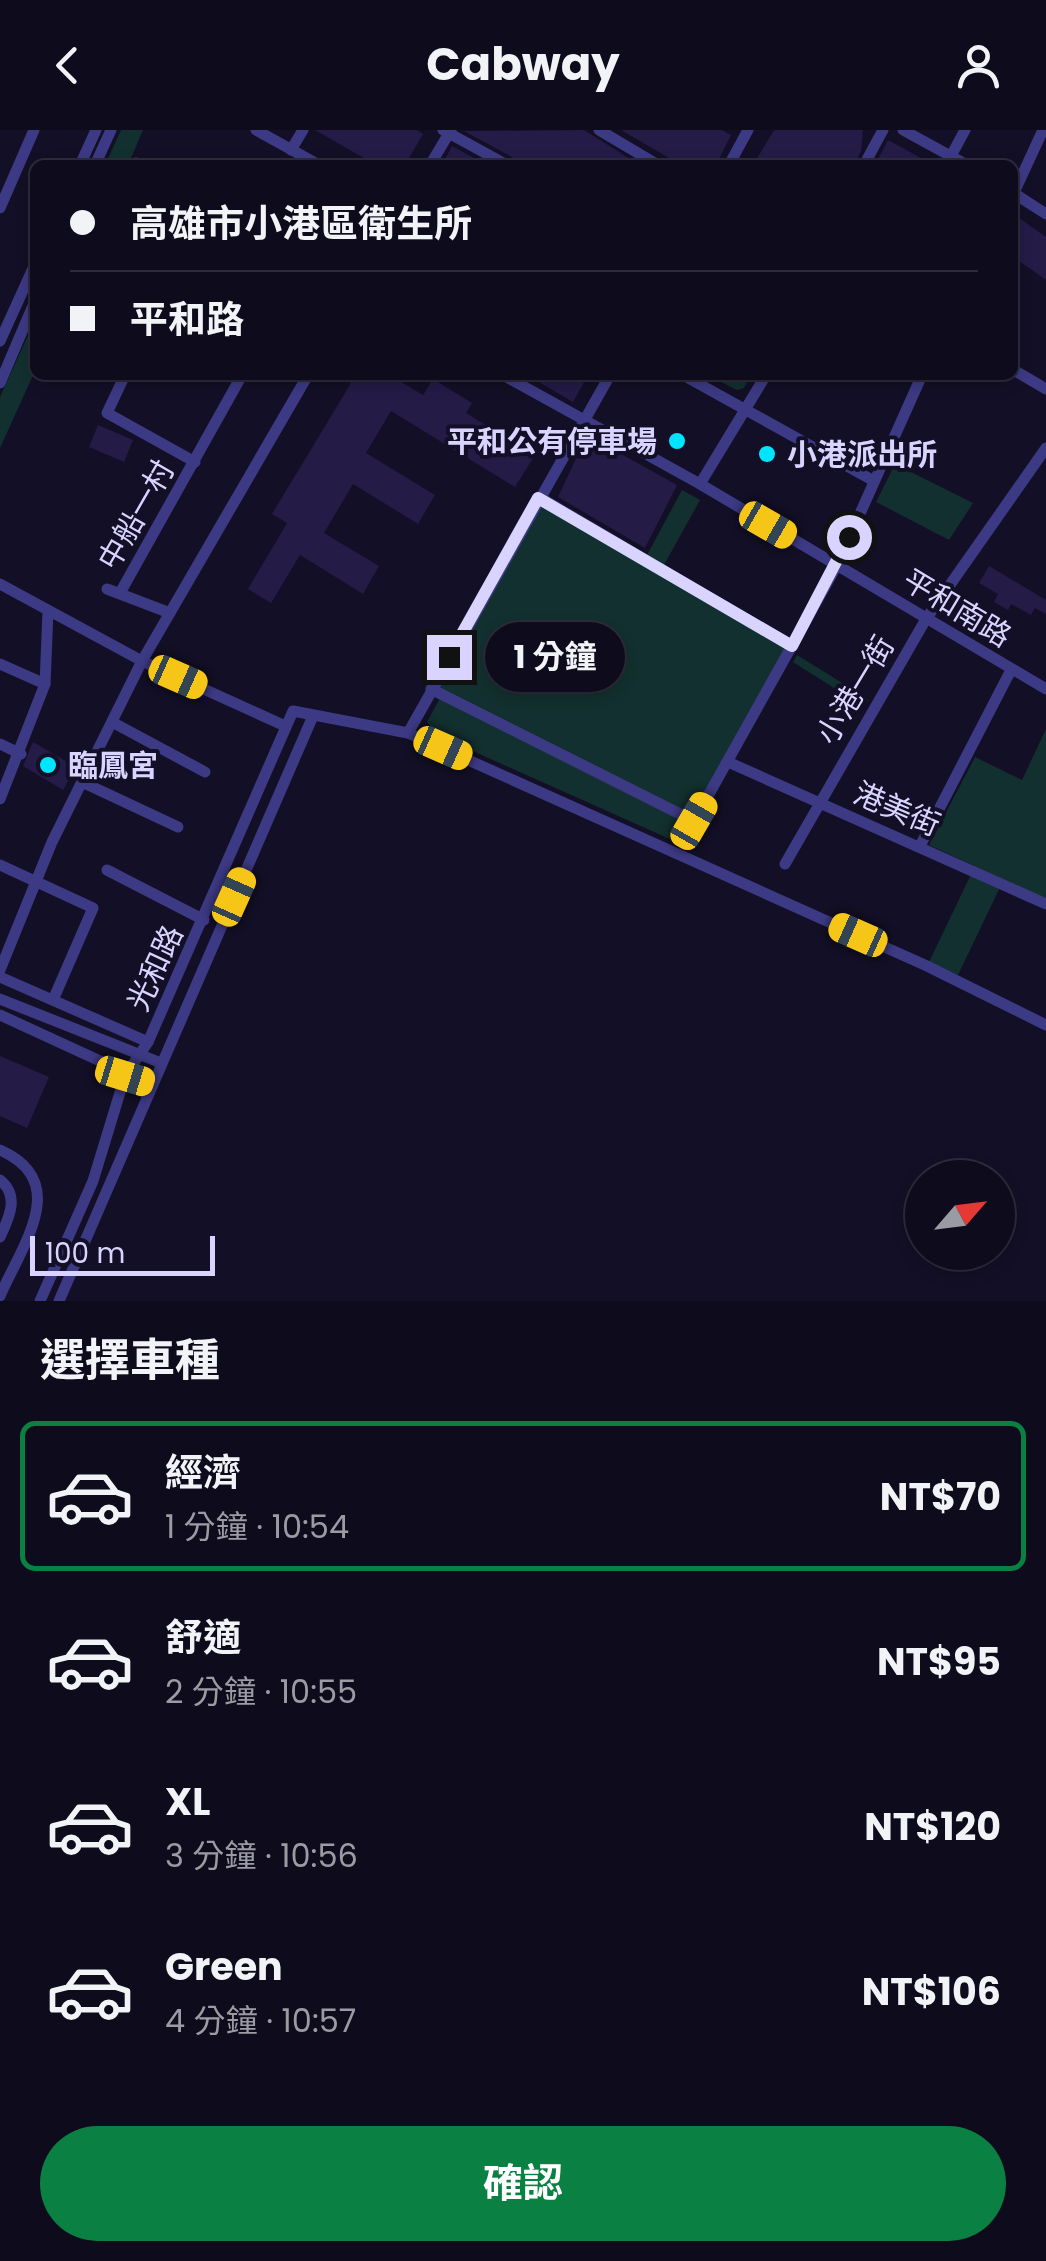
<!DOCTYPE html>
<html lang="zh-TW">
<meta charset="utf-8">
<style>
body{margin:0;font-family:Poppins,"Noto Sans TC",sans-serif;background:#1c1929;color:#f1f3f6;height:100vh;display:flex;flex-direction:column;font-size:38px;white-space:nowrap}
*{box-sizing:border-box;margin:0}
p{font-size:32px;color:#9b9ba3}
.icon{flex:none;width:55px;height:55px;fill:none;stroke:currentColor;stroke-width:2;stroke-linecap:round;stroke-linejoin:round}
.map{position:relative;height:1171px;overflow:hidden}
.sheet{display:flex;flex-direction:column;background:#0e0b1c;flex:1}
.sheet>*{flex:none}
.guide{position:absolute;left:30px;top:30px;width:988px;height:220px;border-radius:15px;box-shadow:0 5px 15px #0003,0 0 0 2px #2e2b3b;display:grid;align-content:center;height:220px;padding:0 40px;background:#0e0b1c}
.needle{width:65px;rotate:62deg}
.fabs{position:absolute;left:905px;top:1030px;display:grid;gap:20px}
.fabs a{display:grid;place-items:center;width:110px;height:110px;border-radius:50%;background:#0e0b1c;box-shadow:0 5px 15px #0003,0 0 0 2px #2e2b3b;font-size:50px}
.scale{position:absolute;left:30px;bottom:25px;width:185px;box-sizing:border-box;padding-left:10px;border:5px solid #d9d4ff;border-top:0;font-size:28px;line-height:35px;white-space:nowrap;color:#d9d4ff;-webkit-text-stroke:8px #130f26;paint-order:stroke}
.end{position:absolute;width:45px;height:45px;margin:-22px;border:12px solid #d9d4ff;background:#111;box-shadow:0 0 0 5px #111}
.from{border-radius:50%}
.bubble{position:absolute;height:70px;border-radius:35px;background:#0e0b1c;box-shadow:0 5px 15px #0003,0 0 0 2px #2e2b3b;font-size:32px;font-weight:700;line-height:70px;text-align:center}
.car{position:absolute;width:30px;height:60px;margin:-30px -15px;border-radius:12px;box-shadow:0 0 8px 2px #0007;background:linear-gradient(#f5c518 24%,#345 0 40%,#f5c518 0 76%,#345 0 86%,#f5c518 0)}
.guide b{display:flex;align-items:center;gap:35px;height:95px;font-size:38px}
.guide b+b{border-top:2px solid #2e2b3b}
.guide i{width:25px;height:25px;background:#f1f3f6}
ul{padding:0;list-style:none}
li{display:flex;align-items:center;gap:30px;height:150px;margin:0 20px 15px;padding:0 20px;border:5px solid transparent;border-radius:15px}
li div{flex:1}
li b{display:block;font-size:38px}
li em{font-style:normal;font-weight:700}
li.active{border-color:#0b8043}
li>.icon{width:90px;height:90px;stroke-width:1.5}
h2{padding:0 40px;font-size:45px;line-height:120px}
.cta{display:flex;gap:20px;margin-top:auto;padding:20px 40px}
.cta a{flex:1;height:115px;border-radius:60px;background:#0b8043;color:#fff;font-size:40px;font-weight:700;line-height:115px;text-align:center}
header{display:flex;justify-content:space-between;align-items:center;height:130px;padding:0 40px;background:#0e0b1c;font-size:45px;font-weight:700}
.map>svg:first-child{display:block}
.green{fill:#12302f}
.building{fill:#241b47}
.lines{fill:none;stroke-linecap:round;stroke-linejoin:round}
.street{stroke:#3d3a85;stroke-width:11}
.route{stroke:#d9d4ff;stroke-width:12}
.poi-dot{fill:#00e5ff;stroke:#130f26;stroke-width:4}
.labels{text-anchor:middle;dominant-baseline:central;stroke-width:8;stroke-linejoin:round;paint-order:stroke}
.poi-label{font-size:30px;font-weight:bold;fill:#d9d4ff;stroke:#130f26;text-anchor:start}
.street-label{font-size:30px;fill:#d9d4ff;stroke:#130f26}
</style>
<header><svg class="icon" aria-label="back" viewBox="0 0 24 24"><path d="M15 5l-7 7 7 7"/></svg>Cabway<svg class="icon" aria-label="person" viewBox="0 0 24 24"><circle cx="12" cy="8" r="4"/><path d="M4 21q1-7 8-7t8 7"/></svg></header>
<div class="map">
<svg width="1046" height="1171" viewBox="0 0 1046 1171">
<rect width="100%" height="100%" fill="#130f26"/>
<!-- green -->
<g class="green">
<path d="M121,0H143L128,35H105Z"/>
<path d="M35,190V241L0,318V267Z"/>
<path d="M707,245H751L744,258L737,260Z"/>
<path d="M895,334L973,373L949,410L876,372Z"/>
<path d="M682,360L700,370L664,435L647,425Z"/>
<path d="M537,372L788,518L694,688L434,555Z"/>
<path d="M797,525L868,569L864,577L793,532Z"/>
<path d="M440,568L692,695L681,714L439,606L427,592Z"/>
<path d="M1046,599V770L1003,751L958,845L929,832L975,736L929,715L975,627L1022,650Z"/>
</g>
<!-- building -->
<g class="building">
<path d="M315,0H417L423,4L405,35H376Z"/>
<path d="M584,0L640,35H516L512,27L464,1Z"/>
<path d="M621,0H722L731,5L716,35H681Z"/>
<path d="M774,0H863L861,21L855,35H753Z"/>
<path d="M888,10L934,35H875Z"/>
<path d="M452,16L487,35H442Z"/>
<path d="M1012,83L1046,107V150L1012,126Z"/>
<path d="M338,245H389L423,265L433,249L472,273L466,283L535,325L515,357L391,281L366,323L435,365L418,394L353,354L324,403L379,436L363,464L300,425L271,473L248,459L287,393L272,384L351,253Z"/>
<path d="M527,245H588L573,272Z"/>
<path d="M98,295L133,310L124,332L89,317Z"/>
<path d="M587,305L677,355L645,418L558,367Z"/>
<path d="M989,436L1046,470V484L1035,478L1031,485L1011,474L1008,480L994,472L998,464L979,453Z"/>
<path d="M33,612L76,637L63,660L23,636Z"/>
<path d="M0,926L49,947L27,998L0,986Z"/>
</g>
<g class="lines">
<!-- street -->
<g class="street">
<path d="M256,0L319,35"/>
<path d="M443,0L507,35"/>
<path d="M599,0L658,35"/>
<path d="M903,0L967,35"/>
<path d="M291,20L303,0"/>
<path d="M951,26L965,0"/>
<path d="M136,33L139,35"/>
<path d="M80,35L96,0"/>
<path d="M95,35L111,0"/>
<path d="M430,35L451,0"/>
<path d="M729,35L748,0"/>
<path d="M864,35L883,0"/>
<path d="M1012,62L1046,84"/>
<path d="M1012,67L1043,0"/>
<path d="M0,78L34,0"/>
<path d="M0,211L35,134"/>
<path d="M1012,239L1046,259"/>
<path d="M125,245L107,283L195,332"/>
<path d="M503,245L700,354L1046,559"/>
<path d="M683,245L874,351"/>
<path d="M0,253L35,171"/>
<path d="M700,354L766,245"/>
<path d="M539,367L792,516"/>
<path d="M0,454L142,531L283,595"/>
<path d="M107,459L170,483"/>
<path d="M120,463L242,245"/>
<path d="M0,534L45,554"/>
<path d="M431,559L694,691L837,435L922,245"/>
<path d="M112,592L205,642"/>
<path d="M408,603L610,245"/>
<path d="M0,614L21,624"/>
<path d="M728,632L1046,774"/>
<path d="M82,652L178,697"/>
<path d="M0,669L45,554L48,481"/>
<path d="M920,716L1011,540"/>
<path d="M785,734L926,489L1046,318"/>
<path d="M0,735L93,778L53,870"/>
<path d="M107,740L204,790"/>
<path d="M0,840L52,712L142,531L308,245"/>
<path d="M0,847L148,912"/>
<path d="M0,869L161,933"/>
<path d="M0,885L150,954"/>
<path d="M0,1020C72,1052 22,1115 0,1166"/>
<path d="M0,1050C20,1066 9,1088 0,1107"/>
<path d="M40,1171L93,1051L125,946L148,912L293,581L408,603L927,836L1046,895"/>
<path d="M59,1171L313,586"/>
</g>
</g>
<g class="lines">
<!-- route -->
<path class="route" d="M449,527L538,368L792,516L849,407"/>
</g>
<!-- markers -->
<g class="poi-dot">
<circle cx="677" cy="311" r="10"/>
<circle cx="767" cy="324" r="10"/>
<circle cx="48" cy="635" r="10"/>
</g>
<g class="labels">
<!-- poi labels -->
<g class="poi-label">
<text x="657" y="311" text-anchor="end">平和公有停車場</text>
<text x="787" y="324">小港派出所</text>
<text x="68" y="635">臨鳳宮</text>
</g>
<!-- street labels -->
<g class="street-label">
<text transform="translate(136 385) rotate(-60)">中船一村</text>
<text transform="translate(957 478) rotate(31)">平和南路</text>
<text transform="translate(855 560) rotate(-59)">小港一街</text>
<text transform="translate(897 679) rotate(23)">港美街</text>
<text transform="translate(155 838) rotate(-65)">光和路</text>
</g>
</g>
</svg>
<div class="fabs">
<a><svg class="needle" viewBox="-14 -14 28 28"><path d="M0-13l5 13h-10z" fill="#e53935"/><path d="M0 13l5-13h-10z" fill="#9b9ba3"/></svg></a>
</div>
<div class="scale">100 m</div>
<i class="end from" style="left:849px;top:407px"></i>
<i class="end" style="left:449px;top:527px"></i>
<div class="bubble" style="left:485px;top:492px;width:140px">1 分鐘</div>
<i class="car" style="left:768px;top:395px;rotate:120deg"></i>
<i class="car" style="left:178px;top:547px;rotate:114deg"></i>
<i class="car" style="left:443px;top:618px;rotate:114deg"></i>
<i class="car" style="left:694px;top:691px;rotate:30deg"></i>
<i class="car" style="left:234px;top:767px;rotate:24deg"></i>
<i class="car" style="left:858px;top:805px;rotate:294deg"></i>
<i class="car" style="left:125px;top:946px;rotate:107deg"></i>
<div class="guide">
<b><i class="from"></i>高雄市小港區衛生所</b>
<b><i></i>平和路</b>
</div>
</div>
<section class="sheet">
<h2>選擇車種</h2>
<ul>
<li class="active"><svg class="icon" aria-label="car" viewBox="0 0 24 24"><path d="M5 17H2v-5l4-1 3-4h7l3 4 3 1v5h-3M9 17h6M6 11h13"/><circle cx="7" cy="17" r="2"/><circle cx="17" cy="17" r="2"/></svg><div><b>經濟</b><p>1 分鐘 · 10:54</p></div><em>NT$70</em></li>
<li><svg class="icon" aria-label="car" viewBox="0 0 24 24"><path d="M5 17H2v-5l4-1 3-4h7l3 4 3 1v5h-3M9 17h6M6 11h13"/><circle cx="7" cy="17" r="2"/><circle cx="17" cy="17" r="2"/></svg><div><b>舒適</b><p>2 分鐘 · 10:55</p></div><em>NT$95</em></li>
<li><svg class="icon" aria-label="car" viewBox="0 0 24 24"><path d="M5 17H2v-5l4-1 3-4h7l3 4 3 1v5h-3M9 17h6M6 11h13"/><circle cx="7" cy="17" r="2"/><circle cx="17" cy="17" r="2"/></svg><div><b>XL</b><p>3 分鐘 · 10:56</p></div><em>NT$120</em></li>
<li><svg class="icon" aria-label="car" viewBox="0 0 24 24"><path d="M5 17H2v-5l4-1 3-4h7l3 4 3 1v5h-3M9 17h6M6 11h13"/><circle cx="7" cy="17" r="2"/><circle cx="17" cy="17" r="2"/></svg><div><b>Green</b><p>4 分鐘 · 10:57</p></div><em>NT$106</em></li>
</ul>
<div class="cta"><a>確認</a></div>
</section>
